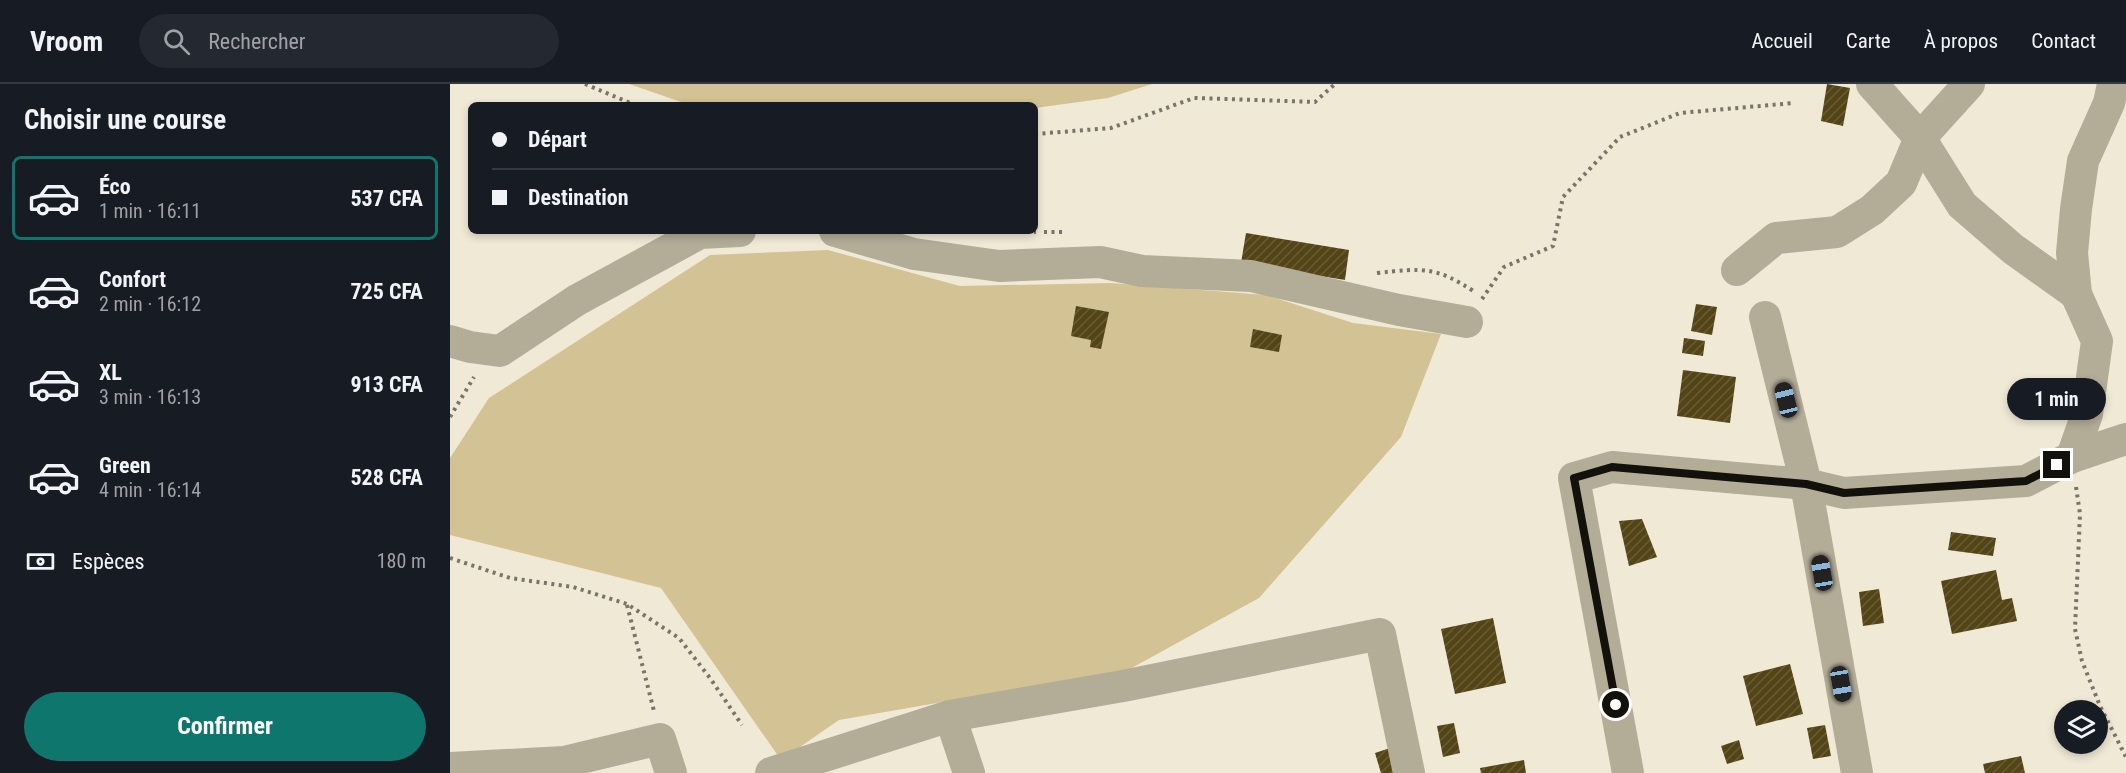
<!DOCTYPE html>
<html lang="fr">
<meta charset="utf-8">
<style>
body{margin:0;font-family:"Roboto Condensed",sans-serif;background:#242831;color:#f1f3f6;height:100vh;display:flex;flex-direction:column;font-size:22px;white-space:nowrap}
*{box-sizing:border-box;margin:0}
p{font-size:20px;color:#9ea1a6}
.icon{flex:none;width:33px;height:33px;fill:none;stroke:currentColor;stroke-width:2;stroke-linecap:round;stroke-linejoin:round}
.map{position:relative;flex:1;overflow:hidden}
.details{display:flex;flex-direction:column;background:#171b24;width:450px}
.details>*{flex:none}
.hud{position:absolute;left:18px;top:18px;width:570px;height:132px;border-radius:9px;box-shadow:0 3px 9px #0003;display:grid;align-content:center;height:132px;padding:0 24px;background:#171b24}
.buttons{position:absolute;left:1604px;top:616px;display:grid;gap:12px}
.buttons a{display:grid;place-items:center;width:54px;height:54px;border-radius:50%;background:#171b24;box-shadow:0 3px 9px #0003;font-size:30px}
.end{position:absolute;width:27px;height:27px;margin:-14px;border:8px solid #13110b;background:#fff;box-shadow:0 0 0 3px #fff}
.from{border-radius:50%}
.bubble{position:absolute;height:42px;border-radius:21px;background:#171b24;box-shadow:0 3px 9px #0003;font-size:20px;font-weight:700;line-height:42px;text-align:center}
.car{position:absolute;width:18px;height:36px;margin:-18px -9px;border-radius:8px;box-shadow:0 0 4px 2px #0007;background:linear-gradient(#222 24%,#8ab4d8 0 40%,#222 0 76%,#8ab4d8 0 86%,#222 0)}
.hud b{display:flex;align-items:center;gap:21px;height:57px;font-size:22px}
.hud b+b{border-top:2px solid #363941}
.hud i{width:15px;height:15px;background:#f1f3f6}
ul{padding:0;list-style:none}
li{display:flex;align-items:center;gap:18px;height:84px;margin:0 12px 9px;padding:0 12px;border:3px solid transparent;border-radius:9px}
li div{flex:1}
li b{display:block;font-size:22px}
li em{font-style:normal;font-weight:700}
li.on{border-color:#0f766e}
li>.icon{width:54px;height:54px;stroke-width:1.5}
h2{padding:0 24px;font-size:27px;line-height:72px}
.pay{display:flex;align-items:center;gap:15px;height:66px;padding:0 24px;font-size:22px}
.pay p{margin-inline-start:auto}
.action{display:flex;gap:12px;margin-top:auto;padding:12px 24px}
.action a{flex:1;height:69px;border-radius:36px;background:#0f766e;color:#fff;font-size:24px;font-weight:700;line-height:69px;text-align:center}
header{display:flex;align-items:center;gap:36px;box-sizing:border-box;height:84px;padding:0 30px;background:#171b24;border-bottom:2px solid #363941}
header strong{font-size:28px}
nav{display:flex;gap:33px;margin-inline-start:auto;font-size:21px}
.search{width:420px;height:54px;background:#242831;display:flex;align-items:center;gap:15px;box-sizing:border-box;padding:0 21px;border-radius:33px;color:#9ea1a6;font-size:22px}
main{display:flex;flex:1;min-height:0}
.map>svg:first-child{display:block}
.green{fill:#d3c294}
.building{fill:url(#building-hatch)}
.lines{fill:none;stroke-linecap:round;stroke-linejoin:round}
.path{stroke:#797468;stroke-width:4;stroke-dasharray:3 4.5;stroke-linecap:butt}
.minor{stroke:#b3ac97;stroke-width:32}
.route{stroke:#13110b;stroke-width:8}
</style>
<header>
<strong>Vroom</strong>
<div class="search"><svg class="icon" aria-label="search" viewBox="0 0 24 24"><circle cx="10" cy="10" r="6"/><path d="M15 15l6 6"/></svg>Rechercher</div>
<nav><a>Accueil</a><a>Carte</a><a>À propos</a><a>Contact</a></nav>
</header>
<main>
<section class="details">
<h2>Choisir une course</h2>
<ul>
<li class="on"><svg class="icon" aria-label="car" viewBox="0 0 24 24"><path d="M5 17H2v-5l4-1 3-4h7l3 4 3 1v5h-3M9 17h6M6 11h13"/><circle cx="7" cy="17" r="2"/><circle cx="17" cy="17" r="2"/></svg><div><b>Éco</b><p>1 min · 16:11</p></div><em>537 CFA</em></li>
<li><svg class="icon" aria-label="car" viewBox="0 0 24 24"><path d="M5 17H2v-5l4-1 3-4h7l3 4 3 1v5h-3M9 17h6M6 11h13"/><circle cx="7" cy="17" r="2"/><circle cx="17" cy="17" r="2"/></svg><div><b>Confort</b><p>2 min · 16:12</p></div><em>725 CFA</em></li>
<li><svg class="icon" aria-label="car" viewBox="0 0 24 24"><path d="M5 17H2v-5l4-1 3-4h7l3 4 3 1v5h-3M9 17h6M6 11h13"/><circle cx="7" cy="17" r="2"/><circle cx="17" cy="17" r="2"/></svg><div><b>XL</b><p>3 min · 16:13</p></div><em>913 CFA</em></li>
<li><svg class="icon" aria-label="car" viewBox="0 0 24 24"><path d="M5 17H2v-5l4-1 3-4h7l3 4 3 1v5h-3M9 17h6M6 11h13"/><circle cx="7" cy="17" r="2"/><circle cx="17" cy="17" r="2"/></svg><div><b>Green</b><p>4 min · 16:14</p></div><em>528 CFA</em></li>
</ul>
<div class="pay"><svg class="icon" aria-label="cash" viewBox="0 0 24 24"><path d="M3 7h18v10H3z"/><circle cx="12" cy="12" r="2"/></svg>Espèces<p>180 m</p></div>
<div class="action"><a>Confirmer</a></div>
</section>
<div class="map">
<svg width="1676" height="689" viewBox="0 0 1676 689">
<defs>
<pattern id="building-hatch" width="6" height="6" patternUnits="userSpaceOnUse" patternTransform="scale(1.5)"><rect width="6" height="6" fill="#544517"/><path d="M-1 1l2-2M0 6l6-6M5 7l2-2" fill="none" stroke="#685c37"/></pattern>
</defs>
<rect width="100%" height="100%" fill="#f0e9d6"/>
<!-- green -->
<g class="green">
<path d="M179,0H702L658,14L585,24V21H240Z"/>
<path d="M378,166L510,202L661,199L816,211L903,239L991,250L951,353L809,514L678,586L389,636L331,676L211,504L0,451V374L39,314L260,171Z"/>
</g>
<!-- building -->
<g class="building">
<path d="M1377,0L1400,4L1393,42L1371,37Z"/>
<path d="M796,149L899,166L895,196L791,179Z"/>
<path d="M1246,220L1267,223L1262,251L1241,247Z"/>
<path d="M626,222L659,228L651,265L640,263L641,256L621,252Z"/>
<path d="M803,245L832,251L829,268L800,263Z"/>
<path d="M1234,254L1255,257L1253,272L1232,269Z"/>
<path d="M1233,286L1286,293L1280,339L1227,332Z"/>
<path d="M1192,435L1207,473L1179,482L1169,437Z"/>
<path d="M1501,448L1546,454L1543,472L1498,466Z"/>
<path d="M1546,486L1552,516L1562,514L1567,537L1502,550L1491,497Z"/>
<path d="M1429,505L1434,539L1413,542L1409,508Z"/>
<path d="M1043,534L1056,599L1005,610L991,545Z"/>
<path d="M1340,580L1353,630L1306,642L1293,592Z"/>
<path d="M1004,639L1010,669L993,673L987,642Z"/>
<path d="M1375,641L1381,672L1363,675L1357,644Z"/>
<path d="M1289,656L1294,675L1277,680L1271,662Z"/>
<path d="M940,664L948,689H931L925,669Z"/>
<path d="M1571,672L1575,689H1535L1533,680Z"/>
<path d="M1074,676L1076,689H1031L1030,684Z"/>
</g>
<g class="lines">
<!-- path -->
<g class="path">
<path d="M135,0L185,21"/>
<path d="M585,50L661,44L744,14L865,18L885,0"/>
<path d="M554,147L586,148"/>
<path d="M594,148H616"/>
<path d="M927,189C973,184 985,182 1025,208"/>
<path d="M1032,215L1054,183L1103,162L1113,113L1170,53L1230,29L1344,19"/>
<path d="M0,333L24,293"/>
<path d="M1626,403L1630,430L1625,545L1632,577L1650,622L1676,673"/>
<path d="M0,474L60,494L123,503L177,520L229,554L260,594L292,641"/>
<path d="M177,521L204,627"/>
</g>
<!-- minor -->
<g class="minor">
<path d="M1422,0L1470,54L1512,121L1563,165L1626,210"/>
<path d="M385,147L464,170L549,182L650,178L692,187L801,192L949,226L1017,238"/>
<path d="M1287,186L1326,154L1387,148L1422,126L1451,99L1470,54L1519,0"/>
<path d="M1315,233L1356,400L1407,689"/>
<path d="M0,257L20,263L50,267L127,216L250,149L290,147"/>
<path d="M1622,373L1637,330L1647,257L1626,210L1622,169L1626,125L1633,77L1659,19L1663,0"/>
<path d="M500,632L519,689"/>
<path d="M0,684L114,678L210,655L221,689"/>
<path d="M321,689L500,632L673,602L930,550L959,689"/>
<path d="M1178,689L1124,394L1162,383L1356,400L1394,409L1576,397L1622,373L1676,355"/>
</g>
</g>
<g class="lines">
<!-- route -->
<path class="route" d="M1166,621L1124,394L1162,383L1356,400L1394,409L1576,397L1607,381"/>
</g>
</svg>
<div class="buttons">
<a><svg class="icon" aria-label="layers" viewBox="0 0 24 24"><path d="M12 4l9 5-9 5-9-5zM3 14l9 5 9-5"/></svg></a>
</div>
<i class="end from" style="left:1166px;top:621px"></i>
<i class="end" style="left:1607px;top:381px"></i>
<div class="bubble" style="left:1557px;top:294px;width:99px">1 min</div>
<i class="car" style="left:1336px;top:316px;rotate:346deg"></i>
<i class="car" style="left:1372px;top:489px;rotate:350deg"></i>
<i class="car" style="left:1391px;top:600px;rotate:170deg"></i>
<div class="hud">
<b><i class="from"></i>Départ</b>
<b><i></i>Destination</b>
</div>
</div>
</main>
